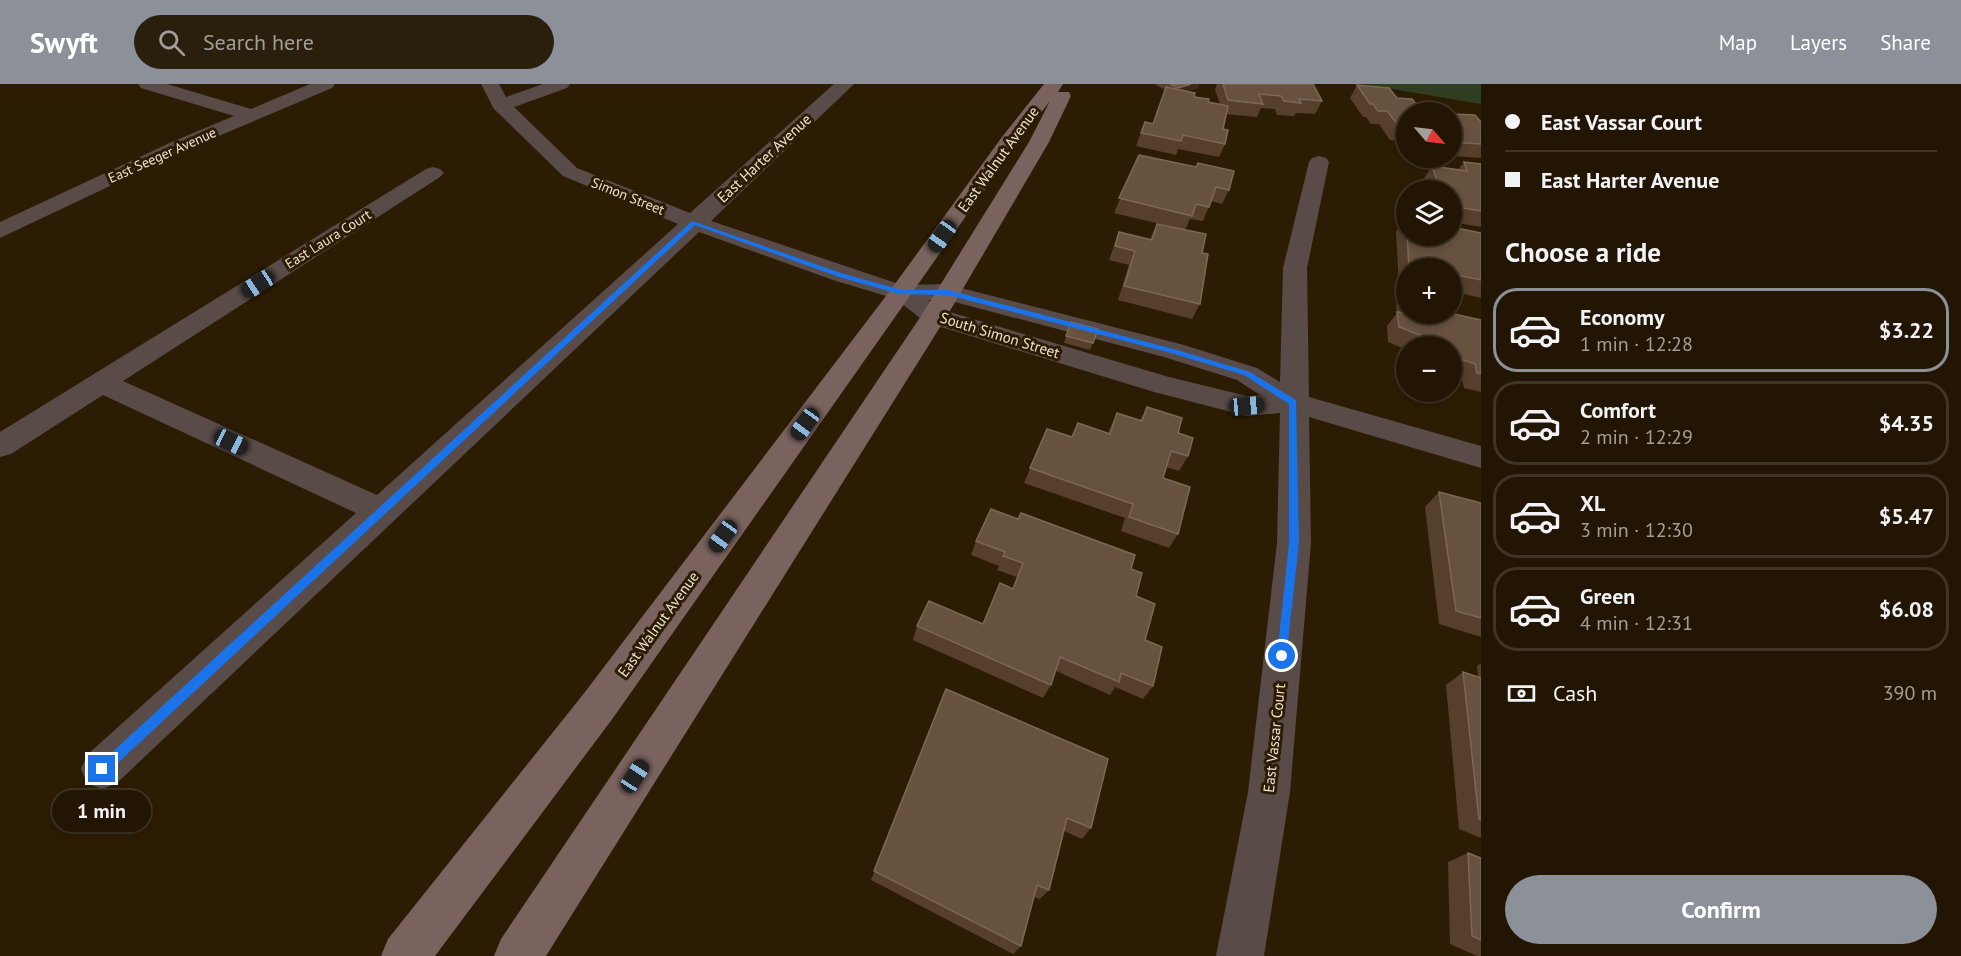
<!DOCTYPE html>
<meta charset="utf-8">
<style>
body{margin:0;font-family:"PT Sans",sans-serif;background:#2a1e0d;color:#f1f3f6;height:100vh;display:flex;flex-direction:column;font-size:22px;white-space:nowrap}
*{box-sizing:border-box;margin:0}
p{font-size:20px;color:#a29f9a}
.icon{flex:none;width:33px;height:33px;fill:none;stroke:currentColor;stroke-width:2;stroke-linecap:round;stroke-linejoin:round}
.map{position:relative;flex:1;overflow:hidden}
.panel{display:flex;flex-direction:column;background:#221503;width:480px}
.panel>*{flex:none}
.hud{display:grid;align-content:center;height:132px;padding:0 24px;background:#221503}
.needle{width:39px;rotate:118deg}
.controls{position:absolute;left:1396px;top:18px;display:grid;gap:12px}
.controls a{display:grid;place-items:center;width:66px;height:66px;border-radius:50%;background:#221503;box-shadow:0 3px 9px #0003,0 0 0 2px #3f3425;font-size:30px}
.end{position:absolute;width:27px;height:27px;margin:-14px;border:8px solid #1a73e8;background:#fff;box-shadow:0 0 0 3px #fff}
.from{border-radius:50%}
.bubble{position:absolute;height:42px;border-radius:21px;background:#221503;box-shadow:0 3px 9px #0003,0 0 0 2px #3f3425;font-size:20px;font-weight:600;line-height:42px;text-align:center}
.car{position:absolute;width:18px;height:36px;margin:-18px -9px;border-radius:8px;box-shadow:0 0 4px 2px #0007;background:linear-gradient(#222 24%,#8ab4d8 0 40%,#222 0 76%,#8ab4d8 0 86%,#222 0)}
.hud b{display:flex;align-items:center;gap:21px;height:57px;font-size:22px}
.hud b+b{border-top:2px solid #3f3425}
.hud i{width:15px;height:15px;background:#f1f3f6}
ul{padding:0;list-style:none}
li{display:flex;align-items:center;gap:18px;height:84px;margin:0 12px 9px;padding:0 12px;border:3px solid #3f3425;border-radius:24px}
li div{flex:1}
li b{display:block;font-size:22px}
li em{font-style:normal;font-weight:600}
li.current{border-color:#8c9099}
li>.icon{width:54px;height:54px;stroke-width:1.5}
h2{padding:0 24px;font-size:27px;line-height:72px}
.pay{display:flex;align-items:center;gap:15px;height:66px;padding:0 24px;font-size:22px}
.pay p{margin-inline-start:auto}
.button{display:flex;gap:12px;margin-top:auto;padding:12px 24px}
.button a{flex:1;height:69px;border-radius:36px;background:#8c9099;color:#fff;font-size:24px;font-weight:600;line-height:69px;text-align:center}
header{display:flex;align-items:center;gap:36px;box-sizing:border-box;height:84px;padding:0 30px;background:#8c9099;color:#fff}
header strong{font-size:28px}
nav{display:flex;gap:33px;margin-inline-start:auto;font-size:21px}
.search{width:420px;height:54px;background:#2a1e0d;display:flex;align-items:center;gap:15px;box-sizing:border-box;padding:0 21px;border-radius:33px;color:#a29f9a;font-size:22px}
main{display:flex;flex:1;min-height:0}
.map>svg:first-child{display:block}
.green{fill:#2f3e20}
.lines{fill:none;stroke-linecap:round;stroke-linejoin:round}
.minor{fill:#594b48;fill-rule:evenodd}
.secondary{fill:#7a625e;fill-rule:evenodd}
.wall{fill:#563f2d}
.shaded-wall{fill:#3f2a15}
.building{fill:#67513f;stroke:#7c6856;stroke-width:1.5}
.route{fill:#1a73e8}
.labels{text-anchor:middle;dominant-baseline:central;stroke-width:6;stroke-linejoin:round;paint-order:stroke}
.far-street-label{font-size:14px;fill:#eee2d4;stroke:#2d1c04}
.street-label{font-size:15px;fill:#eee2d4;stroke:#2d1c04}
</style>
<header>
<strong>Swyft</strong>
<div class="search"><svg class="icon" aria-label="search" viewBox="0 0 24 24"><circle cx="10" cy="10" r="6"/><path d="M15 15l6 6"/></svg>Search here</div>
<nav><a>Map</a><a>Layers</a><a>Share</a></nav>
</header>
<main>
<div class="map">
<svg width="1481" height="872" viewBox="0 0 1481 872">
<rect width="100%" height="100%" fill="#2d1c04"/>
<!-- green -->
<path class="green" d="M1363,0H1481V20Z"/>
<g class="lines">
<!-- minor -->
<g class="minor">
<path d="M138,0H167L251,25L310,0H335L332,4L188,65L0,154V138L174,57L234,32L141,4Z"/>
<path d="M481,0H499L506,13L543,0H570L567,4L514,23L577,84L690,129L834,0H854L711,137L902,201L948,200L957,203L1184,261L1257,284L1280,298L1283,184L1309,78L1312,74L1319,72L1326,74L1329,78L1307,184L1309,313L1481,362V384L1309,333L1311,459L1290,708L1264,872H1216L1248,708L1277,459L1280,329L1247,332L1154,308L925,238L896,215L833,196L699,148L117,699L102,705L87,699L81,685L87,671L356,429L103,311L11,370L0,373V348L426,85L433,83L440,85L444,89L440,93L123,297L377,411L678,140L563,92L494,25ZM928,216H947L1164,273L1237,296L1260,311L1247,312L1169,293L943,226Z"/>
</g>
<!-- secondary -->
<path class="secondary" d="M1044,0H1063L1058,8H1069L1071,12L1049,58L947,232L546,872H494L501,855L921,232L1029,58L1050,17L1016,61L613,634L435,872H381L388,855L585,608L892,204L1002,53Z"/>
</g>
<!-- wall -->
<g class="wall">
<path d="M1154,0H1199L1198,4L1187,7L1194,13L1208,18L1220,20L1215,6L1217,0H1313L1322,17L1315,30L1296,29L1294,32L1277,31L1275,25L1261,24L1257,33L1226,30L1223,45L1225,60L1219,73L1178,65L1176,71L1136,62L1145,38L1153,40L1166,6Z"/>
<path d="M1357,1L1407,28V57L1390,56L1379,40H1371L1366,33H1363L1350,14Z"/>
<path d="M1452,30L1481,38V74L1452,72Z"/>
<path d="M1139,71L1229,106L1222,120L1211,117L1203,137L1190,135L1185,146L1114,129Z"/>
<path d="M1464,78L1481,80V143L1452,138V106H1415L1420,99L1425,100L1423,96L1432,82L1458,86Z"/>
<path d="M1406,133L1481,149V214L1452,207V184H1407V205L1399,203L1396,148Z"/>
<path d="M1157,140L1202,169L1200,220L1192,235L1118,216L1129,181L1109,176L1119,148L1150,155Z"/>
<path d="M1407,207V230H1452L1481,236V308L1464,304L1462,295L1452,291V262H1407V266L1388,258L1387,242L1397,229L1396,222Z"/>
<path d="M1071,238L1098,245L1090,266L1064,259Z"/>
<path d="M1147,323L1178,349L1188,372L1179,387L1166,383L1163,394L1178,450L1169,464L1121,447L1125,434L1024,399L1047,345L1072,353L1078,339L1108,349L1117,329L1140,336Z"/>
<path d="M1439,408L1481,419V553L1439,540L1425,423Z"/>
<path d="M976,457L1131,485L1136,512L1145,556L1153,602L1143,615L1115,603L1110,611L1056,587L1051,601L1043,614L913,556L917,542L983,540L1012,505L1017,493L997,486L999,482L971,471Z"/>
<path d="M1481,579V754L1459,745L1446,601L1463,588L1478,593L1477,582Z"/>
<path d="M946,605L1091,744L1082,755L1064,747L1049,806L1040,815L1034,813L1021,862L1013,870L871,796Z"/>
<path d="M1468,769L1481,774V872H1477L1450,860L1448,778Z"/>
</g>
<!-- shaded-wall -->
<path class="shaded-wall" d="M1191,0H1199L1198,4L1176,10L1178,4Z"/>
<!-- building -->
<g class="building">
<path d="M1170,0H1191L1178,4Z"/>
<path d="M1223,0H1313L1322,17L1299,15L1301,19L1284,17L1281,12L1259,10L1263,20L1228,16Z"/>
<path d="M1357,1L1389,4L1397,14L1412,15L1422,28H1435H1407V43L1399,42L1387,27H1378L1373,20H1370Z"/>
<path d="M1166,3L1195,9L1194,13L1209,15L1208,18L1228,22L1223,45L1228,46L1225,60L1183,51L1181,57L1141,49L1145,38L1153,40Z"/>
<path d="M1452,30L1475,31L1481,38V60L1452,58Z"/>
<path d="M1139,71L1196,83L1198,79L1234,87L1229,106L1216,103L1209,123L1196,120L1192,132L1119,114Z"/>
<path d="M1464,78L1481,80V127L1452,122V106H1422L1420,99L1439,102L1432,82L1467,87Z"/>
<path d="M1406,133L1407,134V152H1452V143L1481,149V196L1452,190V184H1409Z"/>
<path d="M1157,140L1206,150L1202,169L1208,170L1200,220L1124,202L1135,167L1115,162L1119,148L1152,156Z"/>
<path d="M1452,220L1454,230L1481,236V290L1477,289L1475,280L1452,272V262H1423L1422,252L1399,243L1397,228L1409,230H1452Z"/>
<path d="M1071,238L1098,245L1093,259L1066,252Z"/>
<path d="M1147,323L1182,334L1178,349L1193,354L1188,372L1171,367L1163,394L1190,403L1178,450L1129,433L1133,420L1030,384L1047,345L1072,353L1078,339L1110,350L1117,329L1142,337Z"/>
<path d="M1439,408L1481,419V534L1456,527Z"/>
<path d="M991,425L1018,435L1021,429L1135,471L1131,485L1142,489L1136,512L1155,520L1145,556L1162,563L1153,602L1121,589L1119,598L1060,573L1051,601L917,542L929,517L983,540L1000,499L1013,505L1023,479L1003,472L1005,468L976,457Z"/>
<path d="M1463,588L1481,594V736L1479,735Z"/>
<path d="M946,605L1108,675L1091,744L1067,734L1049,806L1037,801L1021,862L874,787Z"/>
<path d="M1468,769L1481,774V856L1472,852Z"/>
</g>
<!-- route -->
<path class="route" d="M692,137L844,190L902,206H948L1177,266L1250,288L1296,316L1299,459L1286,576L1282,577L1277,572L1289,459V320L1244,291L1171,269L948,211L899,210L839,193L695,141L107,689H98V681Z"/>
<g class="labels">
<!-- far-street labels -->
<g class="far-street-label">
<text transform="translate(162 71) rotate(-24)">East Seeger Avenue</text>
<text transform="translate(628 112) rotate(22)">Simon Street</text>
<text transform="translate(328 155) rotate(-32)">East Laura Court</text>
</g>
<!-- street labels -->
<g class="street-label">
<text transform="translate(764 74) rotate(-43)">East Harter Avenue</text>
<text transform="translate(998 75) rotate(-54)">East Walnut Avenue</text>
<text transform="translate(1000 251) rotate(17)">South Simon Street</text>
<text transform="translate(658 540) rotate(-54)">East Walnut Avenue</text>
<text transform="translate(1274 654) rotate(-84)">East Vassar Court</text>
</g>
</g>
</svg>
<div class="controls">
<a><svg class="needle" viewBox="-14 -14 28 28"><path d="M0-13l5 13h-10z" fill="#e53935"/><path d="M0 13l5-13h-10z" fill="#a29f9a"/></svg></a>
<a><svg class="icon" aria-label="layers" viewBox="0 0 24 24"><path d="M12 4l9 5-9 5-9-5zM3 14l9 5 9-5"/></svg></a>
<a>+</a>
<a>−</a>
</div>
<i class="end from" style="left:1282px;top:572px"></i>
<i class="end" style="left:102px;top:685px"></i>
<div class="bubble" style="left:52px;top:706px;width:99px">1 min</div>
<i class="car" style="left:942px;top:152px;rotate:215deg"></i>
<i class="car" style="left:258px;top:200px;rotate:237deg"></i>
<i class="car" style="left:1247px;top:322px;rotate:85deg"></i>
<i class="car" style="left:805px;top:340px;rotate:216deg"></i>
<i class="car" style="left:231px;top:358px;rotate:115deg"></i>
<i class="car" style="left:723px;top:452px;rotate:216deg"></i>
<i class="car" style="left:635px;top:692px;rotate:33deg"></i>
</div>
<section class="panel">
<div class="hud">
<b><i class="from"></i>East Vassar Court</b>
<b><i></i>East Harter Avenue</b>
</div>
<h2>Choose a ride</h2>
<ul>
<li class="current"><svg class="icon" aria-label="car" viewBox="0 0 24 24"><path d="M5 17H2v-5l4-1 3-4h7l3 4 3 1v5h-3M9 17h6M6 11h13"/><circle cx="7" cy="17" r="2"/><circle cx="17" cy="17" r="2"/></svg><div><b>Economy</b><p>1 min · 12:28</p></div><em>$3.22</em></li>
<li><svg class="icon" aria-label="car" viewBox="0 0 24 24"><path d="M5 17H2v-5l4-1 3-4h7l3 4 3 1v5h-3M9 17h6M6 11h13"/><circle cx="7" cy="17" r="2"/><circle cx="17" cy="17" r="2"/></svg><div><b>Comfort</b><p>2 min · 12:29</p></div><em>$4.35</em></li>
<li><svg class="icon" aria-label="car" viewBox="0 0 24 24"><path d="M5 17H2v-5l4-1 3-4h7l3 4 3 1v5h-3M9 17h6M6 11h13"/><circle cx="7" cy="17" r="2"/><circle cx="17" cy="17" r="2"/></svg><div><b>XL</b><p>3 min · 12:30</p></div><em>$5.47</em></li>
<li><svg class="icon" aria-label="car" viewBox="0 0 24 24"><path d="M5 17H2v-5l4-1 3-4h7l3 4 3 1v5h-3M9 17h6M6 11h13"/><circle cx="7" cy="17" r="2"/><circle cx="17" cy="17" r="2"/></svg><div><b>Green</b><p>4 min · 12:31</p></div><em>$6.08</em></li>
</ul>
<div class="pay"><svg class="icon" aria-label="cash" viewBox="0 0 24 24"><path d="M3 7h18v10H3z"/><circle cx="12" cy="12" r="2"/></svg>Cash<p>390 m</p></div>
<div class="button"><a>Confirm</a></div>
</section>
</main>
